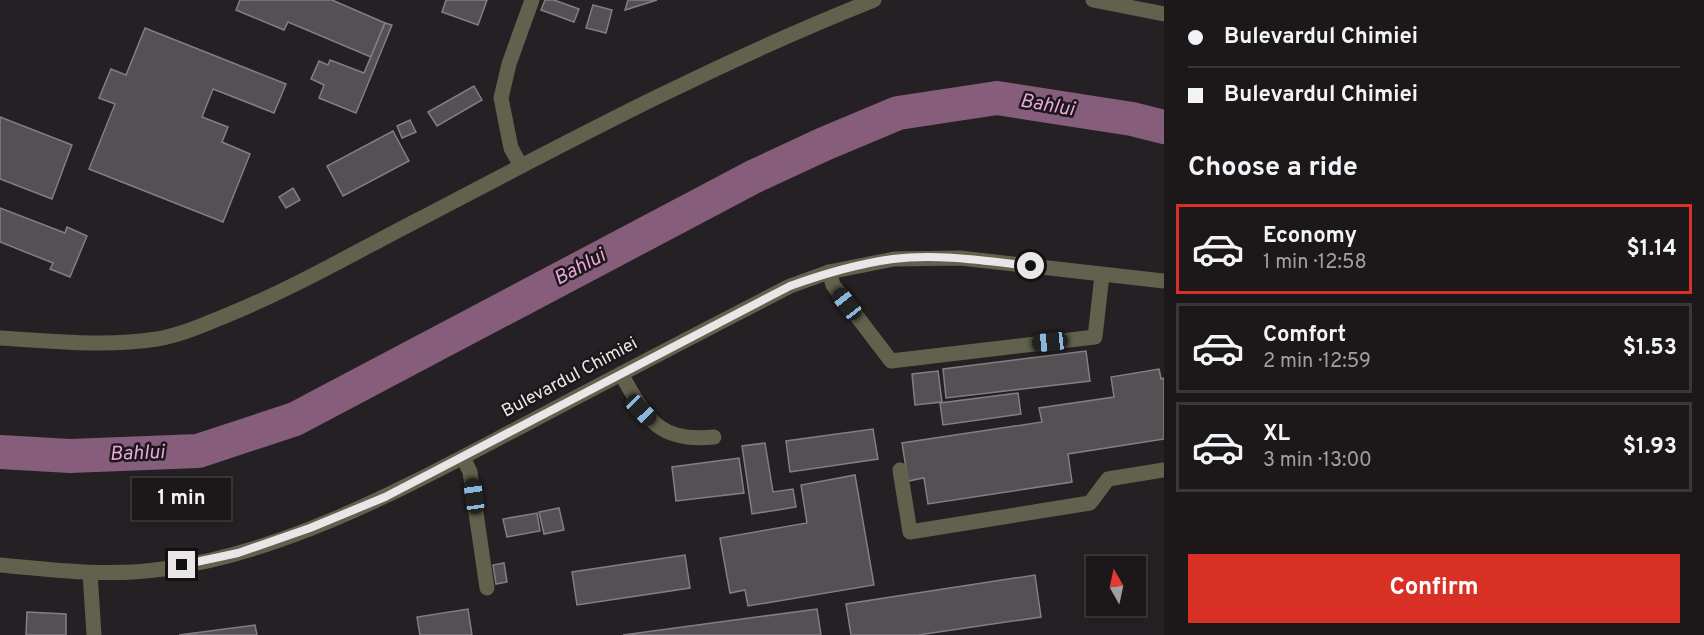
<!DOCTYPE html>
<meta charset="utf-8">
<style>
body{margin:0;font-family:Overpass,sans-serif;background:#252123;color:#f1f3f6;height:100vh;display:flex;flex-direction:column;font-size:22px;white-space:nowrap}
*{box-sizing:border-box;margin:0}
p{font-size:20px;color:#a0a0a2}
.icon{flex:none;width:33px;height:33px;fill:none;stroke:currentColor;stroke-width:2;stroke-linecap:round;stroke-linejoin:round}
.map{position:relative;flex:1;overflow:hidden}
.side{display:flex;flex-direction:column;background:#1c181a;width:540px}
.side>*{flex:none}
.top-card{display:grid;align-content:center;height:132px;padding:0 24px;background:#1c181a}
.needle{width:39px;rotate:351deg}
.buttons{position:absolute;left:1086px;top:556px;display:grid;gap:12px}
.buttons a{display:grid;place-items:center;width:60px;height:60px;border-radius:0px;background:#1c181a;box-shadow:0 3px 9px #0003,0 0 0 2px #3a3739;font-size:30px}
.end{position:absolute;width:27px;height:27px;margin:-14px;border:8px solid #e9e6e8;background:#111;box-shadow:0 0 0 3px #111}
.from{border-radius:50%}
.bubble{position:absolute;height:42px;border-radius:0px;background:#1c181a;box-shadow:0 3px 9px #0003,0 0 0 2px #3a3739;font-size:20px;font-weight:700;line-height:42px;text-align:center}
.car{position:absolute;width:18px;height:36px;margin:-18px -9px;border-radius:8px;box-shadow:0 0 4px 2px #0007;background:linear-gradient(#222 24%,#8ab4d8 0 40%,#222 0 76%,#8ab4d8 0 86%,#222 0)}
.top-card b{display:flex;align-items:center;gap:21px;height:57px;font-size:22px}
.top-card b+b{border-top:2px solid #3a3739}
.top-card i{width:15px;height:15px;background:#f1f3f6}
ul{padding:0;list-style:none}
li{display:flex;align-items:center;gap:18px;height:90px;margin:0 12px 9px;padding:0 12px;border:3px solid #3a3739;border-radius:0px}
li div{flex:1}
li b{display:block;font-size:22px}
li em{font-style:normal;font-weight:700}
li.selected{border-color:#d93025}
li>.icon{width:54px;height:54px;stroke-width:1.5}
h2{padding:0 24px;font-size:27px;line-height:72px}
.primary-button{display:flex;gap:12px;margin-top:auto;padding:12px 24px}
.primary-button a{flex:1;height:69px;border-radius:0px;background:#d93025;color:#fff;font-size:24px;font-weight:700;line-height:69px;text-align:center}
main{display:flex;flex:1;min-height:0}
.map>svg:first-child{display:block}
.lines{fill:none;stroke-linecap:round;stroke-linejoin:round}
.river{stroke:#875d7c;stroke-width:34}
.building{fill:#555054;stroke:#847e82;stroke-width:1.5}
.minor{stroke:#61614d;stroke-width:15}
.route{stroke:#e9e6e8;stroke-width:8}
.labels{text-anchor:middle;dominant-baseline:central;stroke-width:5;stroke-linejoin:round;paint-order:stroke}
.street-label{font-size:18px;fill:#e9e6e8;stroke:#1b171a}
.water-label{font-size:20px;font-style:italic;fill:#eaa8d9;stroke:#1b171a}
</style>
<main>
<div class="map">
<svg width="1164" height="635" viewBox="0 0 1164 635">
<rect width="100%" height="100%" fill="#252023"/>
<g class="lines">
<!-- river -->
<path class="river" d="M0,452L70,456L198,451L295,419L753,177L824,144L898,113L997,98L1132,119L1164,127"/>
</g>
<!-- building -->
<g class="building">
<path d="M240,0H332L385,23L371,57L288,22L284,30L236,10Z"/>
<path d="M446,0H487L478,25L442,12Z"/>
<path d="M545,0H554L579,9L574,22L541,10Z"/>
<path d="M628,0H657L625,10Z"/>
<path d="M593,5L612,10L606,33L586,28Z"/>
<path d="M385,23L392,25L356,113L319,98L324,85L311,79L319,61L328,65L330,60L364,73Z"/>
<path d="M145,28L286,84L274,113L213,89L202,117L228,127L222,142L250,154L223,222L89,169L115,104L99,98L111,69L126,75Z"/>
<path d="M474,86L482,100L437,126L428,112Z"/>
<path d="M0,117L72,145L52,199L0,179Z"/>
<path d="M410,120L416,132L402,138L397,126Z"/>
<path d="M393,131L409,161L343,196L327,166Z"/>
<path d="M293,188L300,200L286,208L279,197Z"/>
<path d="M0,208L65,233L67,227L87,236L70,277L50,269L53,263L0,242Z"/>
<path d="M1086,351L1090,381L946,398L943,369Z"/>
<path d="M1159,369L1161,379L1164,378V439L1068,454L1072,482L928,504L924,478L908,481L902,443L1042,422L1039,408L1114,397L1111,377Z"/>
<path d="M938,371L942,402L915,405L912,374Z"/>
<path d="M1018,393L1021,414L943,425L940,403Z"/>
<path d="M873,429L878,459L790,472L786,441Z"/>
<path d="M765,443L773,492L793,489L796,507L752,514L742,446Z"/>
<path d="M739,458L744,493L676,501L672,467Z"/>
<path d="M855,475L874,585L748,606L745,590L730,593L720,538L807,523L801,485Z"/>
<path d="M559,508L564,530L544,534L539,512Z"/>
<path d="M537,513L540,531L507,537L503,519Z"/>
<path d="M685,555L690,588L577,605L572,572Z"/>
<path d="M504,563L507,582L496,584L493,565Z"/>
<path d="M1035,575L1041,617L918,635H851L846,604Z"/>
<path d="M468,609L472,635H420L417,617Z"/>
<path d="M817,609L821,635H623Z"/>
<path d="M27,612L66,614V635H26Z"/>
<path d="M255,625L257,635H179Z"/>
</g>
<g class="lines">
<!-- minor -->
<g class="minor">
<path d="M1093,0L1164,14"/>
<path d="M521,166L511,148L501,98L509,64L532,0"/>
<path d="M829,272L833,285L891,361L1095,337L1102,275"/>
<path d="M0,338C52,341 105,347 157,339C181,335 203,325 225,316C292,289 354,253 418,220C567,142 717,62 874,0"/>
<path d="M621,374C646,417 657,443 714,437"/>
<path d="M463,457L470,472L487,588"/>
<path d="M900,470L910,532L1090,503L1108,479L1164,470"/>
<path d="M0,565C54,570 109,577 163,569C290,552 413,483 524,425C612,378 701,332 790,286L829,272L894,259L960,258L1164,281"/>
<path d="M90,573L94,635"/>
</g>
</g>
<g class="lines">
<!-- route -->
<path class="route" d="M182,565L238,553L310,528L385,497L790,286C823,274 857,264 893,259C937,253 987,261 1031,266"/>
</g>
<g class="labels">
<!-- street labels -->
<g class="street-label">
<text transform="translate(570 378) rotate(-28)">Bulevardul Chimiei</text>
</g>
<!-- water labels -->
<g class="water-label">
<text transform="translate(1047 106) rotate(10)">Bahlui</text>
<text transform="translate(580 268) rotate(-28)">Bahlui</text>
<text transform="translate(137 454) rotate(-2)">Bahlui</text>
</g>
</g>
</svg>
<div class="buttons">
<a><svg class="needle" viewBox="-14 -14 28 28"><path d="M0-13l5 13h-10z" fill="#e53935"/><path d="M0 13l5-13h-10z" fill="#a0a0a2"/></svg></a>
</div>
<i class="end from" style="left:1031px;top:266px"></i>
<i class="end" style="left:182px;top:565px"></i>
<div class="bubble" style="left:132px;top:478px;width:99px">1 min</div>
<i class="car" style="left:847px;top:304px;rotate:322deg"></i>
<i class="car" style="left:1050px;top:342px;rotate:264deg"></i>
<i class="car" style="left:641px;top:410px;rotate:136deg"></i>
<i class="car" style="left:474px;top:496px;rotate:352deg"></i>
</div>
<section class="side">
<div class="top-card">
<b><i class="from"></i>Bulevardul Chimiei</b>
<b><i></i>Bulevardul Chimiei</b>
</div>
<h2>Choose a ride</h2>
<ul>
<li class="selected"><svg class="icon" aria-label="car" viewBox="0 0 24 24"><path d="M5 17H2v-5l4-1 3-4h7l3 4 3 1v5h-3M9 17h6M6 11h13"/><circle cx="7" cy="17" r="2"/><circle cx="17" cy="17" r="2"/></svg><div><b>Economy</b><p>1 min · 12:58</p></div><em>$1.14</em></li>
<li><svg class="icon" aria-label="car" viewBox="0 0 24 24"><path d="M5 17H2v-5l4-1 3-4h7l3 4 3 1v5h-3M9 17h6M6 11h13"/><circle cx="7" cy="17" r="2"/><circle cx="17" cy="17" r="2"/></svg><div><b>Comfort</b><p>2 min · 12:59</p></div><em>$1.53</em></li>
<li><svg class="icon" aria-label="car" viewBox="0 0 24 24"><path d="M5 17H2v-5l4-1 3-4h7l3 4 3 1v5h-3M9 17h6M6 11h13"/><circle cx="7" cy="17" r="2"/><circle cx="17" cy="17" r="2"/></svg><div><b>XL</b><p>3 min · 13:00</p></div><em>$1.93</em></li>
</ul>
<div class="primary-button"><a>Confirm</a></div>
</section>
</main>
